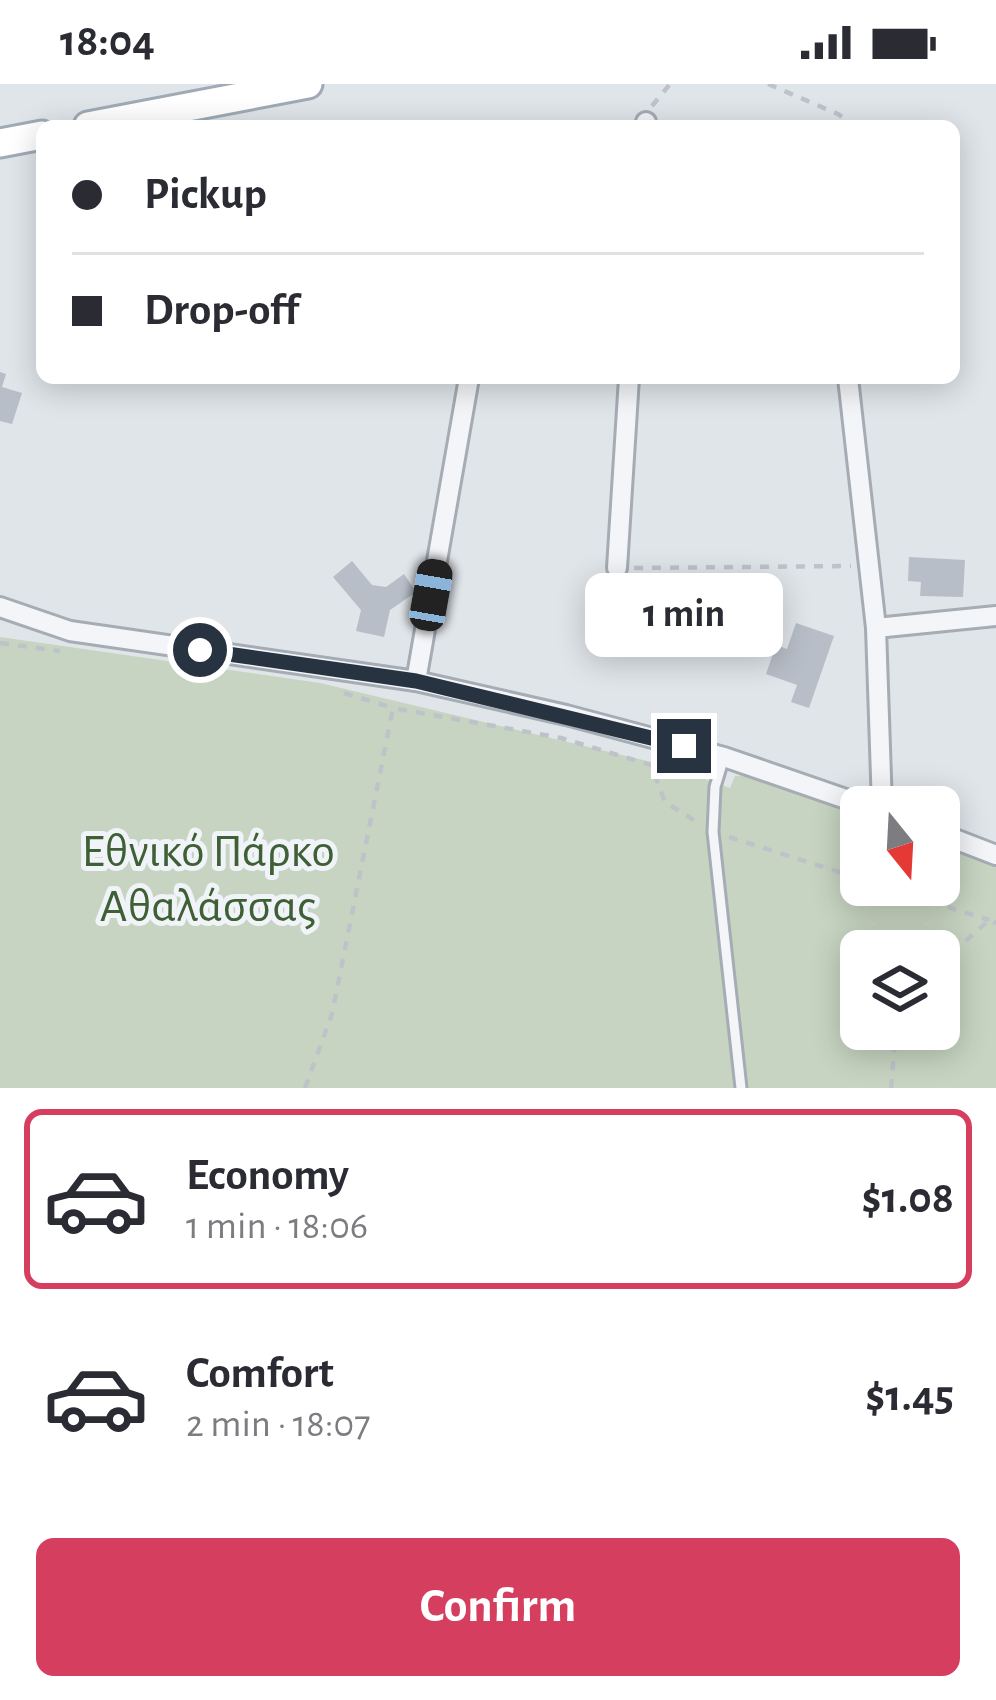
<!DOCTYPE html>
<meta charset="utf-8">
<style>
body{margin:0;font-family:"Alegreya Sans",sans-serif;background:#f7f7f7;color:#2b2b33;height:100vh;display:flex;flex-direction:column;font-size:45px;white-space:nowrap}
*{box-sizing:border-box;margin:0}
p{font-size:39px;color:#7c7c81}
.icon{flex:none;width:66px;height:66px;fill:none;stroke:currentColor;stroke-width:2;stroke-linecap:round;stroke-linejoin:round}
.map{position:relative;height:1004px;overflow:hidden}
.drawer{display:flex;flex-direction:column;background:#fff;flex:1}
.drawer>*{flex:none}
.guide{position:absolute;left:36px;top:36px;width:924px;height:264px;border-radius:18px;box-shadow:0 6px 30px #0003;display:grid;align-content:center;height:264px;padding:0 36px;background:#fff}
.needle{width:78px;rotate:162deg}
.controls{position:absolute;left:840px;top:702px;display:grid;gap:24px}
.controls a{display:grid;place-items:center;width:120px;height:120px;border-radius:18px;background:#fff;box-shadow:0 6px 30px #0003;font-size:60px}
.end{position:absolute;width:54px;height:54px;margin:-27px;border:15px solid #283342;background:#fff;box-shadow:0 0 0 6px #fff}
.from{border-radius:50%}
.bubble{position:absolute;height:84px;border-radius:18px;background:#fff;box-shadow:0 6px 30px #0003;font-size:39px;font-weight:700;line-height:84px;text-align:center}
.car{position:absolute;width:36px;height:72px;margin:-36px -18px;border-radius:15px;box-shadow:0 0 9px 3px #0007;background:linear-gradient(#222 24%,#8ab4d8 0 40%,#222 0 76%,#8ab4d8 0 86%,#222 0)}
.guide b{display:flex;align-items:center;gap:42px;height:114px;font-size:45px}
.guide b+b{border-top:3px solid #e1e1e2}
.guide i{width:30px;height:30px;background:#2b2b33}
ul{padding:21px 0 0;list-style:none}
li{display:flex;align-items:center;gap:36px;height:180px;margin:0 24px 18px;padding:0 12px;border:6px solid transparent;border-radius:18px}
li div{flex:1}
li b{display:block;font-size:45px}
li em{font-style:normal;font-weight:700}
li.selected{border-color:#d63e5f}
li>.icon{width:108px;height:108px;stroke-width:1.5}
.cta{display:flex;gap:24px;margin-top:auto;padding:24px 36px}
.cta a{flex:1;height:138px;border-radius:18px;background:#d63e5f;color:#fff;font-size:48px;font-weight:700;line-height:138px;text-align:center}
.status{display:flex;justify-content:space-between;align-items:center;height:84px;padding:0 60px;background:#fff;direction:ltr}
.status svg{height:33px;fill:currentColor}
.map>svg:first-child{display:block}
.green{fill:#c7d4c1;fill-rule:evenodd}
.building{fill:#b7bec7}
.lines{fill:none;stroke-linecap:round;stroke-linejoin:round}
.service-casing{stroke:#a5acb4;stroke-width:15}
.minor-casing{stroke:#a5acb4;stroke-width:24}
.primary-casing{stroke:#9faab6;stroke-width:33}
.path{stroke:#bec3c9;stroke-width:4.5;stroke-dasharray:9 9;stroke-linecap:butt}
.service{stroke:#f3f5f8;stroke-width:9}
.minor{stroke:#f3f5f8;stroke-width:18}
.primary{stroke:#fff;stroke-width:27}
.route{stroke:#283342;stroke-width:15}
.labels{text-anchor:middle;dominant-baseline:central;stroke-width:10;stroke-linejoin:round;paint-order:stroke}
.park-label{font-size:48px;fill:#3f5f34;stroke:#f0f3f7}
</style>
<div class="status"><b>18:04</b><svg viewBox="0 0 49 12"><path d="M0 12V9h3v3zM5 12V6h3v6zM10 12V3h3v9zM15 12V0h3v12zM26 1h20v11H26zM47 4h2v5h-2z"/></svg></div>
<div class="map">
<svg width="996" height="1004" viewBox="0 0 996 1004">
<rect width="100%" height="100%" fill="#e0e5ea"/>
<!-- green -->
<path class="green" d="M0,553L320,599L668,682L730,704L735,692L752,691L861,731V801H939V760L996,781V1004H0ZM861,867H939V945H861Z"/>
<!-- building -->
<g class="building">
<path d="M0,288L6,290L2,303L22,309L12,340L0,337Z"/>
<path d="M909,473L965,476L963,513L920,512L921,498L908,497Z"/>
<path d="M352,477L372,501L386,503L404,490L416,508L390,526L384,553L356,547L361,526L333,493Z"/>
<path d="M796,539L834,552L809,624L791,618L797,601L766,590L776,561L787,565Z"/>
</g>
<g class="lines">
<!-- service casing -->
<g class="service-casing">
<path id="service" d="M724,673L715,703L713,748L741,1004"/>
</g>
<!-- minor casing -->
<g class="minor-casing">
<g id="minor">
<path d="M646,42V38"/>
<path d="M848,294L876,544L882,723"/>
<path d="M617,484L629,294"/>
<path d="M0,523L70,547L416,597L566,631L724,673L869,723"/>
<path d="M876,544L996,532"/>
<path d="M416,597L469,294"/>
<path d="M939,749L996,771"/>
</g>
</g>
<!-- primary casing -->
<g class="primary-casing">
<g id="primary">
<path d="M88,42L308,0"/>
<path d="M0,59L42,51"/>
</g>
</g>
<!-- path -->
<g class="path">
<path d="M768,0L838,30L854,42"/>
<path d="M652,22L670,0"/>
<path d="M634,484L851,482"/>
<path d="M0,559L60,567"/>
<path d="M344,609L390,623"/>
<path d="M729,753L861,795"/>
<path d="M879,801L989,836"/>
<path d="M939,881L989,836L996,839"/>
<path d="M305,1004L332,930L393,624L561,654L651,681L665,718L697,738"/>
<path d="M891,1004L896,945"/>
</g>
<!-- service -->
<use href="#service" class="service"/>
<!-- minor -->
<use href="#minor" class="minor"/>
<!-- primary -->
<use href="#primary" class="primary"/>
</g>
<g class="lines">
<!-- route -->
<path class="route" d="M200,566L416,597L684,662"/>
</g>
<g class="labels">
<!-- park labels -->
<g class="park-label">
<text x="208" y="768">Εθνικό Πάρκο<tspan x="208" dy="55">Αθαλάσσας</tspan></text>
</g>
</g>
</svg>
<div class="controls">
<a><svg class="needle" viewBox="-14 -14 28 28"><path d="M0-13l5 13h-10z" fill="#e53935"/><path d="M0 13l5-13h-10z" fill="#7c7c81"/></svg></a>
<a><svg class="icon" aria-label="layers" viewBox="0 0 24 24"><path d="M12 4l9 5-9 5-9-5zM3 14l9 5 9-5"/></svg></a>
</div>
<i class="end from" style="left:200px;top:566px"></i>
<i class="end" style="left:684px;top:662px"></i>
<div class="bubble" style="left:585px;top:489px;width:198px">1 min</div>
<i class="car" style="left:431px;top:511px;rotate:10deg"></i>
<div class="guide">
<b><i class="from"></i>Pickup</b>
<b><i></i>Drop-off</b>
</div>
</div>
<section class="drawer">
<ul>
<li class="selected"><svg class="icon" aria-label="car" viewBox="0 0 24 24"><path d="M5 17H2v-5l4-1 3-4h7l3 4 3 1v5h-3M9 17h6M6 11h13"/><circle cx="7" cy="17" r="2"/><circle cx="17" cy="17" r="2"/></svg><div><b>Economy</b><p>1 min · 18:06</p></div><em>$1.08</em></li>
<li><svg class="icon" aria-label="car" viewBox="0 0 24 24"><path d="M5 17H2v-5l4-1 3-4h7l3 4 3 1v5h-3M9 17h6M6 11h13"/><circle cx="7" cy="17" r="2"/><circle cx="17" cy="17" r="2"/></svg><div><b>Comfort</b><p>2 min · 18:07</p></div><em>$1.45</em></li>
</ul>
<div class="cta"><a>Confirm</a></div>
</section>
